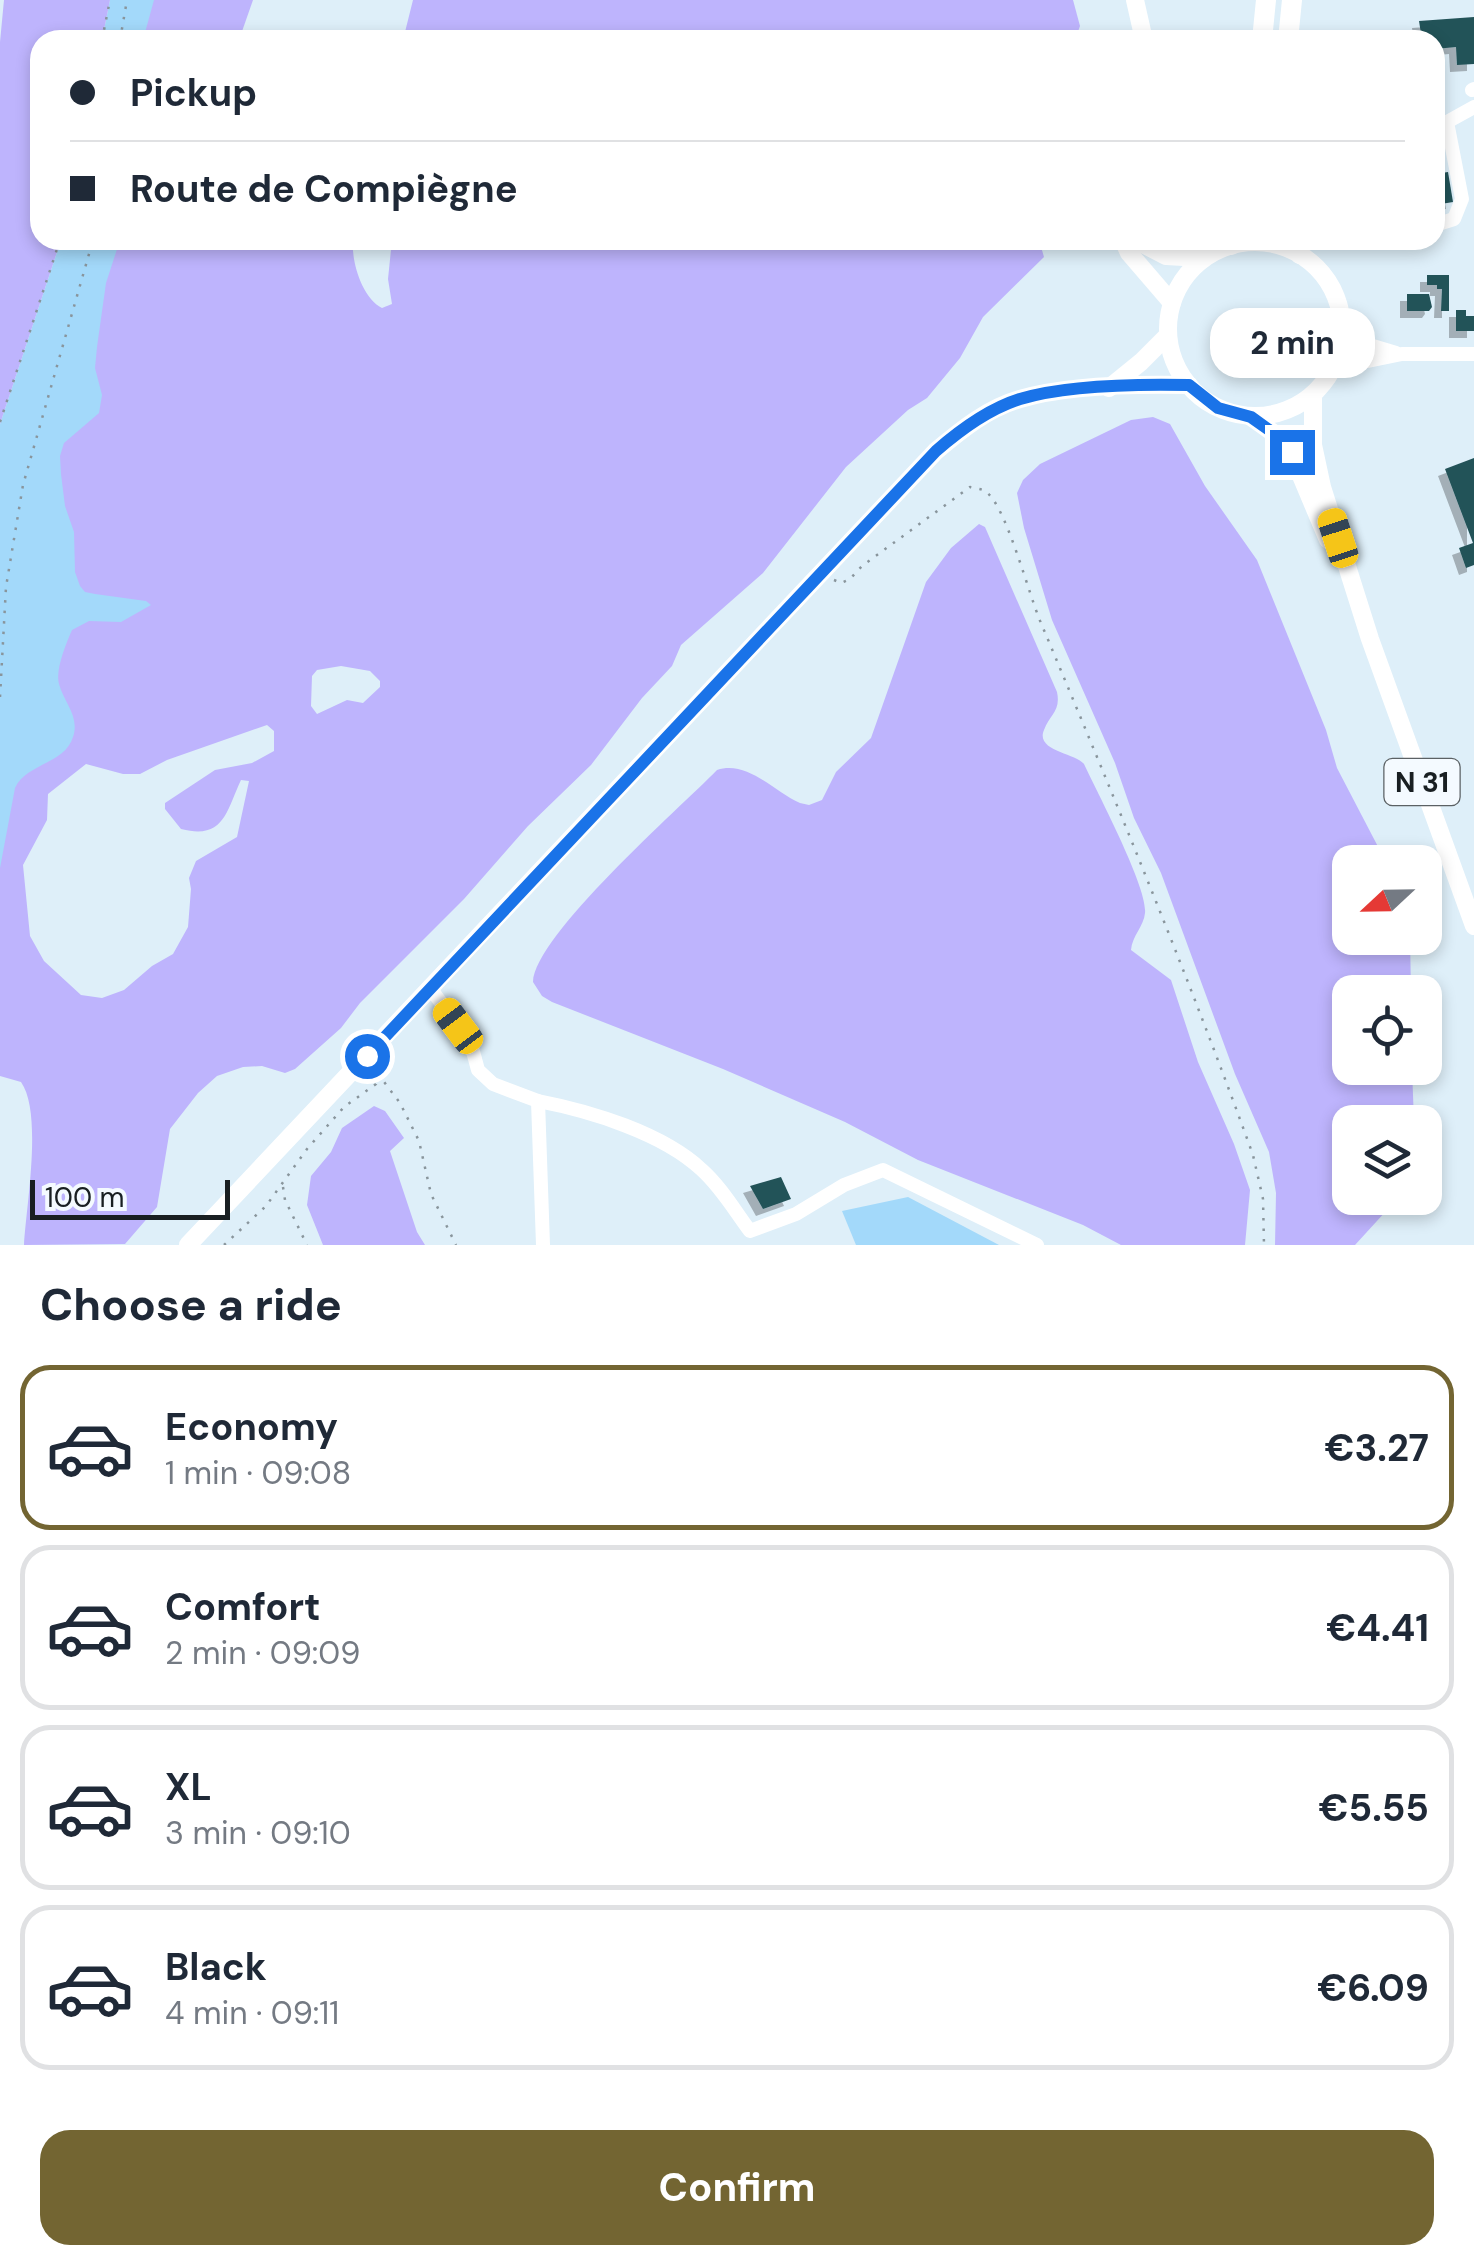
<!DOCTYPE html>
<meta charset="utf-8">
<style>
body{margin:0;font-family:"DM Sans",sans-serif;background:#f2f2f3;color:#1f2937;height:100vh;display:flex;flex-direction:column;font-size:38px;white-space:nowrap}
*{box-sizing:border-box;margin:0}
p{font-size:32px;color:#747a83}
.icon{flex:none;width:55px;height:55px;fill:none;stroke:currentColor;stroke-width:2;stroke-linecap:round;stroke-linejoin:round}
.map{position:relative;height:1245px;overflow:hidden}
.sheet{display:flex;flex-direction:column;background:#fff;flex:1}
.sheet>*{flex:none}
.hud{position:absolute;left:30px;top:30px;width:1415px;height:220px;border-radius:30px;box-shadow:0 5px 15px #0003;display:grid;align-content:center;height:220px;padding:0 40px;background:#fff}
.needle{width:65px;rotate:248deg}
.controls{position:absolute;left:1332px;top:845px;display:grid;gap:20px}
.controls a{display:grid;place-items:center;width:110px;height:110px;border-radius:20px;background:#fff;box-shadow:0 5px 15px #0003;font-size:50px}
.scale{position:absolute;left:30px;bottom:25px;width:200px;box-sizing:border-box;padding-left:10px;border:5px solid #191f22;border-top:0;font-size:28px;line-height:35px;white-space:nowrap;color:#191f22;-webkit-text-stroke:8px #f4faff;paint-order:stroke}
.end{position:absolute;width:45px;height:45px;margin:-22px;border:12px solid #1a73e8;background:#fff;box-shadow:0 0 0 5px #fff}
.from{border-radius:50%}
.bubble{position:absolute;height:70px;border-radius:30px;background:#fff;box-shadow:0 5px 15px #0003;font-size:32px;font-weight:700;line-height:70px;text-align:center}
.car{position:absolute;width:30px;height:60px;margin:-30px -15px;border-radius:12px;box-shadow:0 0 8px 2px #0007;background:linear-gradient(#f5c518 24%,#345 0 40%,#f5c518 0 76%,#345 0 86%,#f5c518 0)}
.hud b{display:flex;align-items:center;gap:35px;height:95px;font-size:38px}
.hud b+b{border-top:2px solid #e0e1e3}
.hud i{width:25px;height:25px;background:#1f2937}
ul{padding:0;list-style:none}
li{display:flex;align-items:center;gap:30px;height:165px;margin:0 20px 15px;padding:0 20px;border:5px solid #e0e1e3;border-radius:30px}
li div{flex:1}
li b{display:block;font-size:38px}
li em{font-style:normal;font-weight:700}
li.on{border-color:#736532}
li>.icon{width:90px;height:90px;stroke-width:1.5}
h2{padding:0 40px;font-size:45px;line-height:120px}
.action{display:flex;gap:20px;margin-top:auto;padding:20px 40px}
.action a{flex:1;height:115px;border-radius:30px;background:#736532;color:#fff;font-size:40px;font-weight:700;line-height:115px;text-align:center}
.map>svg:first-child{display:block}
.green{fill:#a3d9fa}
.water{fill:#beb4fd;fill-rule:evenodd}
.building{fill:#235258;filter:url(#shadow)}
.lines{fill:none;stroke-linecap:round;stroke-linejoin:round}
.path{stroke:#89959c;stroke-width:2.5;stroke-dasharray:2.5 8;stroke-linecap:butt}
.minor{stroke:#fff;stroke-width:14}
.major{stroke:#fff;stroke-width:18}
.highway{stroke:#fff;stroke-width:20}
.route{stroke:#1a73e8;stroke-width:12}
.labels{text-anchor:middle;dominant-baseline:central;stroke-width:10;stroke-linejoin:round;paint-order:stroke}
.shield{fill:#f4faff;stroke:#5b6164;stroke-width:2.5}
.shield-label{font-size:28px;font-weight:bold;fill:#191f22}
</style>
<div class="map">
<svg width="1474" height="1245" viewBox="0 0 1474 1245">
<defs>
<filter id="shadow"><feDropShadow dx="-7" dy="7" stdDeviation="0" flood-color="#0004"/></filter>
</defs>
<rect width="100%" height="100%" fill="#deeff9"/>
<!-- green -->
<g class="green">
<path d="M110,0H185V40H102Z"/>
<path d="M61,240H189L195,655L27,793L0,974V424Z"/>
<path d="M908,1197L999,1245H856L842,1211Z"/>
</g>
<!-- water -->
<g class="water">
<path d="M4,0H110L102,40H40V240H61L0,424V42Z"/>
<path d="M154,0H253L239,40H143Z"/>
<path d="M413,0H1073L1080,26L1075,40H403Z"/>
<path d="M120,240H353C351,261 362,298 382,308L392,304L388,279L392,240H1039L1044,257L983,317L960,358L927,398L908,410L846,467L763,573L681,645L672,666L642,698L591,765L528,826L464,899L360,1003L341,1028L295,1069L285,1073L262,1066L243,1067L217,1076L198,1093L170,1129L157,1207L125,1244L24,1245C26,1207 43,1113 21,1082L0,1076V868L15,788C25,764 65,764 73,737C80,716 64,703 59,684C55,670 66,644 72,630L89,621L121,622L151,605L146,601L95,594L85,592L80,586L75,572L74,532L65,506L61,474L60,456L64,443L99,413L102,395L95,368L97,347L106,283ZM341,666L370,671L380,681V687L363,703L347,700L317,714L311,706L312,676L317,670ZM267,725L274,731V751L252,763L215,770L165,803V809L181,829C224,840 226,812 241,780L249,781L237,837L196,861L189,878L191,889L188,927L173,954L152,966L124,990L102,998L81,995L44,961L30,936L23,865L47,820L48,794L86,764L123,774H140L167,760Z"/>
<path d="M1153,417L1170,424L1205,486L1257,560L1326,730L1337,768L1386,862H1350V938H1410L1411,992H1350V1068H1412L1414,1122H1350V1198H1398L1355,1245H1275L1276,1193L1269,1152L1235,1074L1161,873L1134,818L1115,763L1052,620L1024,528L1017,493L1023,480L1040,464L1131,420Z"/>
<path d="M979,524L985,527L1057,692C1061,711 1050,714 1044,730C1035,751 1075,753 1084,764C1097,792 1148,888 1145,913C1144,926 1132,936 1131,950L1171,980L1198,1062L1234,1144L1250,1190L1245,1245H1121L1083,1225L918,1160L845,1122L723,1069L552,1002L542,996L533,982C535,935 679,809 717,770C748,760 774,792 800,803L809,805L822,800L836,772L871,738L926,582L951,548Z"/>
<path d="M374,1106L385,1111L404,1138L390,1151L417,1232L425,1245H323L307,1205L311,1176L331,1152L342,1128Z"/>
</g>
<!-- building -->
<g class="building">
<path d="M1474,17V64L1457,65L1456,47L1435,49V40H1422L1419,21Z"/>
<path d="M1448,172L1453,202L1435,205V174Z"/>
<path d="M1427,275H1449V311H1441L1442,289H1437V285H1427Z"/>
<path d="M1407,294H1429L1432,307L1429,311H1407Z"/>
<path d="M1456,310H1466V316H1474V331H1456Z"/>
<path d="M1474,458V565L1466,568L1459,548L1473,543L1445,469Z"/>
<path d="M781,1177L791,1199L763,1209L750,1186Z"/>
</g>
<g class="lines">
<!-- path -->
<g class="path">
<path d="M102,40L110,0"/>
<path d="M120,40L127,0"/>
<path d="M0,422L60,240"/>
<path d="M834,580L841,583L850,579L862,566L970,487C973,488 982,489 985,491C1006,504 1029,596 1041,623C1115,799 1188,975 1253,1155L1263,1199L1264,1245"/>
<path d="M0,697L6,587L23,485L93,240"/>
<path d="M378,1074L400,1103L419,1141L431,1194L456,1245"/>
<path d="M283,1187L285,1200L307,1245"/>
<path d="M224,1245L266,1206L307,1149L344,1107L376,1084L378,1073"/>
</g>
<!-- minor -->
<g class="minor">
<path d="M1472,90L1474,89"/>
<path d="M1435,124L1447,122L1474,107"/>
<path d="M1435,225L1454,219L1462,199L1447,122"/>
<path d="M1342,325L1366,344L1396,353"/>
<path d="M1330,373L1363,362L1402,354H1474"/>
<path d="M431,989L471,1044L478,1070L493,1084L538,1101L543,1245"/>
<path d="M538,1101C590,1111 663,1133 702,1170C721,1187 735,1211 750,1231L796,1214L844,1185L883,1170L1037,1245"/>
</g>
<!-- major -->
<g class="major">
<path d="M1135,0L1144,40"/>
<path d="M1123,240L1129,253L1172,303"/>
<path d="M1135,240L1166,256L1203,258"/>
<circle cx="1255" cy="329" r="87"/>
<path d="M1109,388L1141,362L1168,335"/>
<path d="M1313,395V445L1322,487L1370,639L1474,926"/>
<path d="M1251,417L1279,437L1291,452L1328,540"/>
<path d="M188,1245L936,451C961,430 988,408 1020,399C1066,385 1140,384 1189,385"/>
</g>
<!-- highway -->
<g class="highway">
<path d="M1262,40L1266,0"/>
<path d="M1288,40L1292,0"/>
<path d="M1292,240L1300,254"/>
<path d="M1231,245L1232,240"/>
</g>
</g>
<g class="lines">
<!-- route -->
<path class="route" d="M367,1056L936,451C960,430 988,409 1020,399C1066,385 1140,384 1189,385L1218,408L1251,417L1279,437L1292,452"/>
</g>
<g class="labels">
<!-- shield labels -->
<rect class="shield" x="1384.5" y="759" width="75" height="46" rx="8"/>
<g class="shield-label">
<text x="1422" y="782">N 31</text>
</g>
</g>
</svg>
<div class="controls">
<a><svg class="needle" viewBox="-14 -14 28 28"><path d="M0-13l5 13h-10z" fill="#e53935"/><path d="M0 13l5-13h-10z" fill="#747a83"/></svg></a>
<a><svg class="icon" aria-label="locate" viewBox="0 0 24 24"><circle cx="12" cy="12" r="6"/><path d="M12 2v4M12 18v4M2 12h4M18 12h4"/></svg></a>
<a><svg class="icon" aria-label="layers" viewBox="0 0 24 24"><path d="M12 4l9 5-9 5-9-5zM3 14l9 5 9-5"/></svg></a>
</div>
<div class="scale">100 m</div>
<i class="end from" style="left:367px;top:1056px"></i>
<i class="end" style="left:1292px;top:452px"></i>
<div class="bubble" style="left:1210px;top:308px;width:165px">2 min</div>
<i class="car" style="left:1338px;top:538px;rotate:342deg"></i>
<i class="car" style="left:458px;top:1026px;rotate:323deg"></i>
<div class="hud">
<b><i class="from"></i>Pickup</b>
<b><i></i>Route de Compiègne</b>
</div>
</div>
<section class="sheet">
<h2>Choose a ride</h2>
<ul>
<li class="on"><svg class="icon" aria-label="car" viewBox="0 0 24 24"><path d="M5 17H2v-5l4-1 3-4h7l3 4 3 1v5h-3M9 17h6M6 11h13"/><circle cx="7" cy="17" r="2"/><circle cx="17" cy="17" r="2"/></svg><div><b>Economy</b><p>1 min · 09:08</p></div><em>€3.27</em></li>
<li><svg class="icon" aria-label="car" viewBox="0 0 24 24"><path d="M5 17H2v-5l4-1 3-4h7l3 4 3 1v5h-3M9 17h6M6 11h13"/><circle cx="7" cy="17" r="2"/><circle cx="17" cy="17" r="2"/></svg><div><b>Comfort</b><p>2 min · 09:09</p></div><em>€4.41</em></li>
<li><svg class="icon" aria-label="car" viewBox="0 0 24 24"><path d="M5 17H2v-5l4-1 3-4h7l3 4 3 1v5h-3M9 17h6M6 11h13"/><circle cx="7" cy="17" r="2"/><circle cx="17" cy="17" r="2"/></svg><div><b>XL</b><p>3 min · 09:10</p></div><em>€5.55</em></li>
<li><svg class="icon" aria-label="car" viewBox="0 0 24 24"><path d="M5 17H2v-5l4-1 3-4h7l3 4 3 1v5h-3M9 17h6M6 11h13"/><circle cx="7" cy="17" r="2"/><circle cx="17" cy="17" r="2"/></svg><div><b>Black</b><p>4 min · 09:11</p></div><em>€6.09</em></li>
</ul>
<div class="action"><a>Confirm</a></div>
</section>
